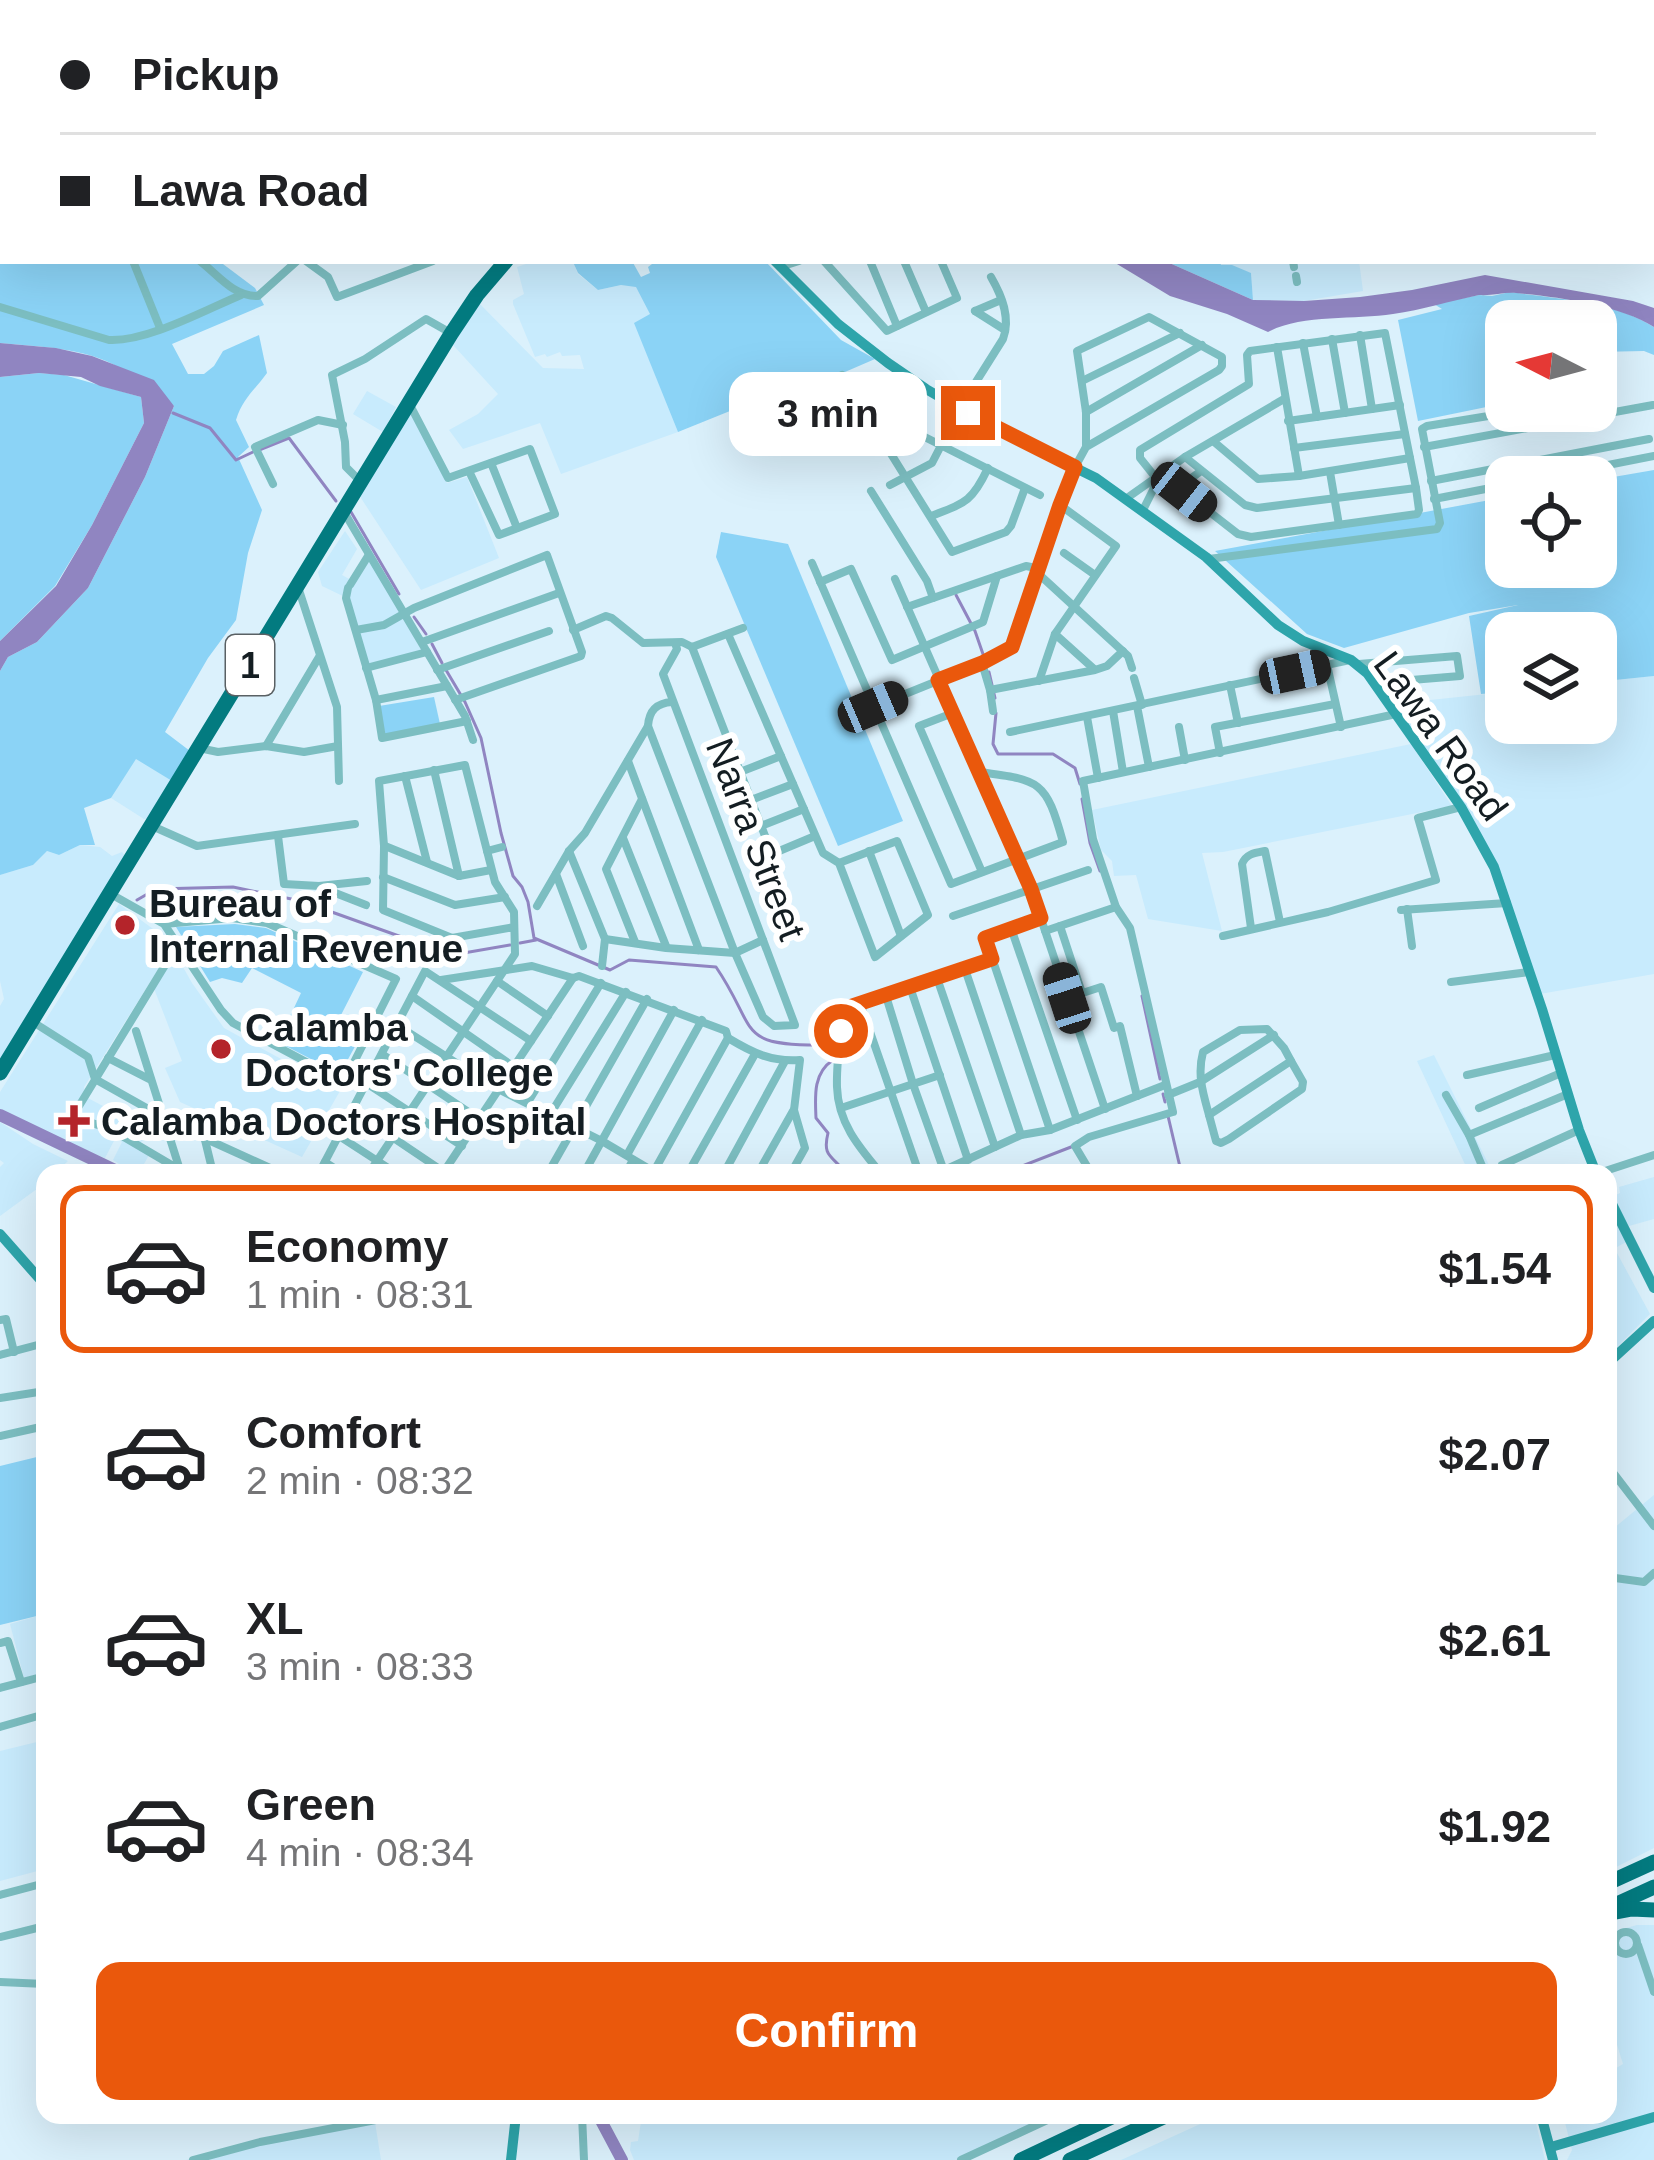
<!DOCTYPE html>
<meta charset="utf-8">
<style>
body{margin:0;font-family:Helvetica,sans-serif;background:#f2f2f2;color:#202124;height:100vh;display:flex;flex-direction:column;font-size:45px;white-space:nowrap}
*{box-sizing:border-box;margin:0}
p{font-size:39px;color:#757577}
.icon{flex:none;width:66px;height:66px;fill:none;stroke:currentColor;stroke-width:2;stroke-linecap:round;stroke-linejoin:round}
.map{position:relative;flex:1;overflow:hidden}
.panel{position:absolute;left:36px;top:1164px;width:1581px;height:960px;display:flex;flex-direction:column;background:#fff;border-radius:24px;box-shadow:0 12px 48px #0002}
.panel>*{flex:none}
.top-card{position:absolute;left:0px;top:0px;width:1656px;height:264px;box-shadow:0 12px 48px #0002;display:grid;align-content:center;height:264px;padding:0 60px;background:#fff}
.needle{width:78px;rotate:276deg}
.buttons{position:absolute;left:1485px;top:300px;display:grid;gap:24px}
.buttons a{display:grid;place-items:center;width:132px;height:132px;border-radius:24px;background:#fff;box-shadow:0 12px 48px #0002;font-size:60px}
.end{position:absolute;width:54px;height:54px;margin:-27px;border:15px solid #ea580c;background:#fff;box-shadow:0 0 0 6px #fff}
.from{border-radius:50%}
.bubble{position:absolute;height:84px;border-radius:24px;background:#fff;box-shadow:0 12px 48px #0002;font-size:39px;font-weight:700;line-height:84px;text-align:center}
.car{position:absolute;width:36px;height:72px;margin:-36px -18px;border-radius:15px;box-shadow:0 0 9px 3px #0007;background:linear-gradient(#222 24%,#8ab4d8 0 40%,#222 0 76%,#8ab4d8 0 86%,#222 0)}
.top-card b{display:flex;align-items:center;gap:42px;height:114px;font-size:45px}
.top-card b+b{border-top:3px solid #e0e0e0}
.top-card i{width:30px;height:30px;background:#202124}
ul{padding:21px 0 0;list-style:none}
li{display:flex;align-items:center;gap:36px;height:168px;margin:0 24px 18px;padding:0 36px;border:6px solid transparent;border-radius:24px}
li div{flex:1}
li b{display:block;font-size:45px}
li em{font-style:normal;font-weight:700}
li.active{border-color:#ea580c}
li>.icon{width:108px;height:108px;stroke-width:1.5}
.button{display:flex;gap:24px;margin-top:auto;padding:24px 60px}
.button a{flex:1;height:138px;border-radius:24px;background:#ea580c;color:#fff;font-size:48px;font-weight:700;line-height:138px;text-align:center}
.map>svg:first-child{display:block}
.built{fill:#c8ebfd}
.green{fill:#8bd3f6}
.water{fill:#9085c1}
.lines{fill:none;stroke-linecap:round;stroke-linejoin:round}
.stream{stroke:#9085c1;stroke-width:3}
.river{stroke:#9085c1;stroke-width:12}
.street{stroke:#7cbec1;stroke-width:8}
.secondary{stroke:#2ea5ab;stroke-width:10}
.highway{stroke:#037b80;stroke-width:15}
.route{stroke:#ea580c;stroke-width:15}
.poi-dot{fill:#b4242a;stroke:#fff;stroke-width:4.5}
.labels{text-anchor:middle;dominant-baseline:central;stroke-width:12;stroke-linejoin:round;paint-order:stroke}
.shield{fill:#fff;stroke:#5a6164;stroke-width:3}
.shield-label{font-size:36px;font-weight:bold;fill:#141d22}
.street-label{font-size:39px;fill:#141d22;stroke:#fff}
.poi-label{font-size:39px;font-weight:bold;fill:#141d22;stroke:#fff;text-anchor:start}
</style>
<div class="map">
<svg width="1654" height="2160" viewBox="0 0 1654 2160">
<rect width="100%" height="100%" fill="#dbf1fc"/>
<!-- built -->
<g class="built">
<path d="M526,261H573L578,274L598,290L621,285L636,286L651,314L635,324L678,432L561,474L540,423L463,449L449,430L478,414L498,394L453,345L479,303L543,368L584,369L580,355L562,356L560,352L547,357L545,354L535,357L513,304V300L524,294L517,267L526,264Z"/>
<path d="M1220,261H1359L1363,291L1304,301L1253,300L1251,273L1221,265Z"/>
<path d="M367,391L396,407L383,432L353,414Z"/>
<path d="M411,412L447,483L467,477L499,558L421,590L359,495Z"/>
<path d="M345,531L357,549L342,575L353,581L369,559L422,651L369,665L349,599L322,586L318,572Z"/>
<path d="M1654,676V974L1540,994L1494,860L1392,704L1506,692V723H1596V682Z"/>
<path d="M1411,744L1452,806L1223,852L1202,853L1222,931L1148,919L1136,875L1114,876L1112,861L1101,850L1092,810Z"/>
<path d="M136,758L172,781L150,818L144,819L111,798Z"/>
<path d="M80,845L100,847L112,856L122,852L125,856L0,1060V1006L4,999L0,981V875L33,865L47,851L59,855Z"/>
<path d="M119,904L164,937L171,949L84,1087L86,1097L148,1130L138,1147L149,1155L139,1173H133L113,1160L122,1142L116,1137L105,1158L36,1132L0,1112V1092Z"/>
<path d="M174,951L192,983L224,1028L340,1091L302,1157L180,1102L165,1068L182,1061L153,986Z"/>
<path d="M1434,1055L1493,1173H1469L1417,1061Z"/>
<path d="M0,1122L33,1144L68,1161L55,1173H45V1183L0,1216V1167L4,1163L0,1160Z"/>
<path d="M1654,1177V1219L1629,1226L1612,1197L1620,1193L1619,1187Z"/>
<path d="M1612,1209L1628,1241L1617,1247V1253L1650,1314L1608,1356V1211Z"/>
<path d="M1654,1495V1848L1608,1871V1533Z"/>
<path d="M45,1614V1672L24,1678L10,1624Z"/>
<path d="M45,1740V1869L0,1881V1751Z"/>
<path d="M1637,1925H1654V2160H1567L1572,2150L1563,2115H1608V2073L1623,2064L1608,2016V1933Z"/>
<path d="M391,2115H459L375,2122L381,2160H186L239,2145Z"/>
<path d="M642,2115H1051L955,2160H634L630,2150L631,2142L638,2141Z"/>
<path d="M1220,2115H1534L1545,2160H1121Z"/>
</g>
<!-- green -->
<g class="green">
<path d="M3,132V261H219L255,288L264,305L172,344L188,374H204L214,366L223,351L259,335L267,373C254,391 243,398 236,420L249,447L238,457L262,510L248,553L236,620L208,658L165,732L190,751L172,781L136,759L111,798L84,808L95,845H80L59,855L47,851L33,865L0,875V671L8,657L37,642L88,588L145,477L174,406C156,394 139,379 120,368C84,347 40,347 0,343V133Z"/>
<path d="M575,261H632L641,277L650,273L648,267L656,261H765L841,340L875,359L838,375L767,396L678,432L634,323L650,314L636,287L621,285L598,290L578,273L573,262Z"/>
<path d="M1165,261H1220L1221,265H1232L1251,273L1253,300Z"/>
<path d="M1510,292C1557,299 1614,301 1654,327V355L1644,351L1596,352V321H1506V403L1418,421L1398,320L1442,309L1434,304L1479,295L1492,296Z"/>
<path d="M39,373L64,375L141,397L144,423L92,525L55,586L0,641V377Z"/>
<path d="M1654,470V676L1596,682V633H1506V692L1481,694L1469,616L1518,605L1469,613L1344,648L1307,634L1215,551L1506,497V567H1596V480Z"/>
<path d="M721,532L788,544L903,821L838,846L716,557Z"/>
<path d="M434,697L440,724L385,735L379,706Z"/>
<path d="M235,924L266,928L363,972L341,1015L365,1028L340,1074L278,1042L301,993L252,968L242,983L222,978L210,982L176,927Z"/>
<path d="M45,1455V1614L0,1625V1466Z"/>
</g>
<!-- water -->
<g class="water">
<path d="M1112,261H1165L1253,300L1304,301L1360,297L1412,290L1485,275L1633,301L1654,308V327C1619,305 1558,297 1516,293C1504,292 1492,296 1479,295C1450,301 1422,310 1393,314C1355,320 1301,314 1268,332L1227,314L1170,296Z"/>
<path d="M0,343L56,348L92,356L154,380L174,406L145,477L88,588L37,642L8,657L0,671V641L56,586L92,525L144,423L141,397L100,386L81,377L39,373L0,377Z"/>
</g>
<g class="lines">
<!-- stream -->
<g class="stream">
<path d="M176,0L177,3"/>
<path d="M173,413L210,428L236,460L253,452"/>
<path d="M259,450L289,438L336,501"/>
<path d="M351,512L399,594"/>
<path d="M956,595L975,631L984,657"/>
<path d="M414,617L426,634"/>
<path d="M432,644L442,663"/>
<path d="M446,670L465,702L481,738L501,833L513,876L522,887L528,902L534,938L610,970L629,960L716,967C759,1030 734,1046 825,1045L833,1060C813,1073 815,1096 816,1118L828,1133C822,1157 832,1155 846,1173"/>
<path d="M989,672L995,698"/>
<path d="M996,713L993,744L998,754H1053L1075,768L1080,784"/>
<path d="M1082,799L1090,843L1100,871"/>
<path d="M137,900L156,889L233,887L301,901L452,955L510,945"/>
<path d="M520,943L536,940"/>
<path d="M1142,996L1160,1079"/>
<path d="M1163,1094L1165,1102"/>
<path d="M1168,1116L1180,1167"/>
<path d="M1004,1173L1071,1147"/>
</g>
<!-- river -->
<g class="river">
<path d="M0,1115L121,1173"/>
<path d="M598,2115L622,2160"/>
</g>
<!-- street -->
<g class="street">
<path d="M157,0L158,3"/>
<path d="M413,0V3"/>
<path d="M450,0V3"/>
<path d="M483,0L484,3"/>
<path d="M520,0V3"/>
<path d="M542,0L543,3"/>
<path d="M685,0L687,3"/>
<path d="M772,0L775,3"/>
<path d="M1240,0L1241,3"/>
<path d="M1414,0L1415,3"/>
<path d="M383,3L392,0"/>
<path d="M586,3L594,0"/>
<path d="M729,3L733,0"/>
<path d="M1589,3L1595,0"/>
<path d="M133,261L160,328"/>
<path d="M200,261C218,275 234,297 258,296L297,261"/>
<path d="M306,261L328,277L337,297L433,261"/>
<path d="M824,261L887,331L957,298L941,261"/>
<path d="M870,261L897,326"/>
<path d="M904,261L926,312"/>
<path d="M1293,261L1294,267"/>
<path d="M780,267L799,261"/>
<path d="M1296,276L1297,282"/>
<path d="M0,307L109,340C147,342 205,310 241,295"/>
<path d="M975,311L1005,330"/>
<path d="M975,311L1001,300"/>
<path d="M1360,335L1372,409"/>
<path d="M1332,339L1345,413"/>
<path d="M1303,343L1317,417"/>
<path d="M1277,347L1299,476"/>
<path d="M842,375L952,552L1006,532L1011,526L1025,488"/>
<path d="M1082,381L1180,333"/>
<path d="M410,405L448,478L530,449L555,514L499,535L469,471"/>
<path d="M866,411L879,414L1040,495"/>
<path d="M1086,412L1202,345"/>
<path d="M1288,421L1400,405"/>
<path d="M1213,441L1258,479L1299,476L1410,458"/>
<path d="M1424,447L1653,405"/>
<path d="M1294,448L1405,434"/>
<path d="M1185,457L1245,505L1257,508L1416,488"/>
<path d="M491,463L517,528"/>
<path d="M1330,472L1339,525"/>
<path d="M1547,477L1654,456"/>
<path d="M1156,478L1140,458V450L1249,384L1247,355L1250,351L1385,333L1416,488L1419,510L1417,514L1251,537L1238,534L1184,492L1182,485L1201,471"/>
<path d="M360,481L346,467L345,442L332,375L365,359L426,319L449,332"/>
<path d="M1431,481L1649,439"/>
<path d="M273,484L255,447L318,420L343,425"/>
<path d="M890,485L932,463L964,401L1003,339C1011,318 1002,296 991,277"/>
<path d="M871,491L927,581L933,598"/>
<path d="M1127,498L1185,457L1284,399"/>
<path d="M1434,499L1506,485"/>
<path d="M1143,510L1153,490L1155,480"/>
<path d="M344,512L465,716L473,740"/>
<path d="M931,516C965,503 972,502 988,468"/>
<path d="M1064,553L1095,575"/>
<path d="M1209,559L1437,529L1440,523L1422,429L1427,426L1519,411"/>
<path d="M812,563L951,884L1063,842C1046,781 1041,780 979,772"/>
<path d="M895,579L1031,889L1105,1109"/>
<path d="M820,582L851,569L892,660L983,622L997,576"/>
<path d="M350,585L368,556"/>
<path d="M298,587L337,707L339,781"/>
<path d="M348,588L346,598L376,700L382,738L467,721"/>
<path d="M907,607L1026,566L1031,567L1128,656L1132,668"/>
<path d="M356,630L384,625L414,608L547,555L582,652L581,656L455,700"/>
<path d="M573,630L606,616L612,618L643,643L682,642L692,647"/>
<path d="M728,634L823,853L839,863L875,957L928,915L897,841L839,863"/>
<path d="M1055,634L1094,669"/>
<path d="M422,642L559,593"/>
<path d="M692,647L772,854L815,836"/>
<path d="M692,647L743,628"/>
<path d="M982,663L990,690L993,711"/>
<path d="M1359,664L1457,656L1460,676L1375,683"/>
<path d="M1327,665L1341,727"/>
<path d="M366,668L427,652"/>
<path d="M437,670L549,631"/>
<path d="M1134,678L1142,705"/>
<path d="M1039,681L1055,634L1116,546L1060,505"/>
<path d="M1230,685L1238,723"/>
<path d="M990,690L1095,670L1107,666L1123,651"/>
<path d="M376,700L447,686"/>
<path d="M1137,706L1149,767"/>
<path d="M873,707L982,663L1012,647L1069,478L1086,447V412L1077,351L1149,317L1222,357V366L1219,370L1086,447"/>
<path d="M1113,711L1123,772"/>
<path d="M953,713L919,726L982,872"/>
<path d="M1087,717L1098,778"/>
<path d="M648,726L735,953L763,1017L774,1026L795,1025L663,674L677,649L675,643"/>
<path d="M1179,727L1185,760"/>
<path d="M1010,732L1350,660"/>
<path d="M266,746L319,657"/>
<path d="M199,748L218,752L266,746L304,752L338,746"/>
<path d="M1220,753L1215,727L1335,704"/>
<path d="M628,761L699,950"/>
<path d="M434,770L459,876"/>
<path d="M740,772L781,756"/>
<path d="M405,776L427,862"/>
<path d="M751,800L793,784"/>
<path d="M152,826L197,846L355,824"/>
<path d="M761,826L804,809"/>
<path d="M278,836L284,884L319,886L367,881"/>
<path d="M623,838L666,946"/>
<path d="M385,846L459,876L491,870"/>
<path d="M487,851L502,847"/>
<path d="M569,851L605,939L602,966"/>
<path d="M869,851L901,936"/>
<path d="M556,874L583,946"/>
<path d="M383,877L455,905L505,897"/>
<path d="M320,887L366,905"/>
<path d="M109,893L164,924L221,1010L233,1023L344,1082L396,979L267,923L232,918L164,924"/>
<path d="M537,906L569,851L585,833L648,726C649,710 657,703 672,702"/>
<path d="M1407,909L1412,946"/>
<path d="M1401,910L1507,903"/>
<path d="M953,916L1088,870"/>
<path d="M1040,918L985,937L1050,1130"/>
<path d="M1060,926L1082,993"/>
<path d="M1011,928L1077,1120"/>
<path d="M1251,928L1242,864C1246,854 1254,853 1265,851L1280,922"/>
<path d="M1045,931L1116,907"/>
<path d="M1223,936L1328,912L1436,880L1418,818L1461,807"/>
<path d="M605,939L666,948L735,953L763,940"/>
<path d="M635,942L606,869L642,799"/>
<path d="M178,944L76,1111L78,1118L112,1130L180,1170"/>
<path d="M965,969L1021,1135"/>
<path d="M937,978L995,1147"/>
<path d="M441,980L532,966L573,978L579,976L726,1031L728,1038C753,1053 771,1062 800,1060L794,1110L805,1148L791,1173"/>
<path d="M497,981L548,1016"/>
<path d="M1451,982L1529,972"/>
<path d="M910,987L968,1160"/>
<path d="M412,996L514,1067"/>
<path d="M886,996L913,1084L944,1171"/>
<path d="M1067,998L1101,987L1114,1028L1120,1026L1137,1096"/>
<path d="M860,1003L919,1173"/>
<path d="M33,1022L88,1057L95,1079L182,1128L281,1173"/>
<path d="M397,1025L494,1087L602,1141L656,1173"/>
<path d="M1267,1029L1284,1048L1291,1061L1209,1115C1203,1093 1197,1075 1203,1052L1240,1030Z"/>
<path d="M136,1031L179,1167"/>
<path d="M382,1054L479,1119"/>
<path d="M108,1058L149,1079"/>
<path d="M1467,1075L1555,1055"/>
<path d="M366,1083L462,1146"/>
<path d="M1168,1095L1200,1082L1274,1035"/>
<path d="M1446,1095L1469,1135L1485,1173"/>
<path d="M528,1102L601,983"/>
<path d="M841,1108L940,1075"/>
<path d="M1479,1108L1561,1073"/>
<path d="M352,1110L444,1172"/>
<path d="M551,1113L626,992"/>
<path d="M1209,1115L1216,1141L1221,1143L1229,1139L1302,1089L1303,1082L1291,1061"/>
<path d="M1469,1135L1568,1094"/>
<path d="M339,1136L396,1173"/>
<path d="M205,1140L213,1173"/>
<path d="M627,1155L702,1020"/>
<path d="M325,1162L342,1173"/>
<path d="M1502,1165L1579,1130"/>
<path d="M319,1173L425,971L531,1041"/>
<path d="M369,1173L515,954L514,912L495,882L465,765L379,781L384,846L383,910L452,938L514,927"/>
<path d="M443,1173L573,978"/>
<path d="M548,1173L647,999"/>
<path d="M584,1173L674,1010"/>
<path d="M626,1173L633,1160"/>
<path d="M653,1173L728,1038"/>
<path d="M688,1173L755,1054"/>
<path d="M724,1173L785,1061"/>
<path d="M758,1173L793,1111"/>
<path d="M905,1173L879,1171C858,1146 838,1122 837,1087C836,1059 843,1040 834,1012L992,959"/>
<path d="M938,1173L1021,1135L1050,1130L1165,1085"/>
<path d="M1091,1173L1075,1146L1089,1137L1173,1112L1130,928L1116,907L1093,839L1083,781L1396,714"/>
<path d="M1599,1173L1654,1155"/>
<path d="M0,1320L6,1319L14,1352"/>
<path d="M0,1355L45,1343"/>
<path d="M0,1398L45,1391"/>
<path d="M0,1436L45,1426"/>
<path d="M1608,1466L1654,1526"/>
<path d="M1608,1577L1644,1582L1654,1573"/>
<path d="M0,1643L8,1641L21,1682"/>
<path d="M0,1688L45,1676"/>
<path d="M0,1727L45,1714"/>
<path d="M0,1895L45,1883"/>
<circle cx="1626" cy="1943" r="11"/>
<path d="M0,1937L45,1926"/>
<path d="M1638,1945L1654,1992"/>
<path d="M0,1982L45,1984"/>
<path d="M582,2115L584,2160"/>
<path d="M193,2160L260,2142L402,2115"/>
<path d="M961,2160L1058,2115"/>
</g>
<!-- secondary -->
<g class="secondary">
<path d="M650,3L652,0"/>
<path d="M775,261L838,324L888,363L926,389L988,425L1096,478L1206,557L1278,625L1303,641L1351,660L1367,673L1461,807L1494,867L1542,1009L1579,1130L1596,1173"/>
<path d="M1608,1196L1654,1288"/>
<path d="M0,1234L45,1285"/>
<path d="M1608,1363L1654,1321"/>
<path d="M1541,2115L1553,2160"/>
<path d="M1551,2147L1654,2117"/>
<path d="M511,2160L516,2115"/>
</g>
<!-- highway -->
<g class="highway">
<path d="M1510,0L1514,3"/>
<path d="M861,3L866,0"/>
<path d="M1653,148L1654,149"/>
<path d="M0,1073L451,334L477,295L506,261"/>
<path d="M1608,1883L1654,1862"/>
<path d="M1608,1908L1654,1887"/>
<path d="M1611,1913L1632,1909L1654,1910"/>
<path d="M1021,2160L1116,2115"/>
<path d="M1070,2160L1168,2115"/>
</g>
</g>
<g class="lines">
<!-- route -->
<path class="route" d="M841,1031L834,1012L992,959L985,938L1041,918L1031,889L938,680L982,663L1012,647L1060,505L1075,467L968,413"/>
</g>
<!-- markers -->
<g class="poi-dot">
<circle cx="125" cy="925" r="12"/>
<circle cx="221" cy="1049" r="12"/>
<path d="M68 1103h12v12h12v12h-12v12h-12v-12h-12v-12h12z"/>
</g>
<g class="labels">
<!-- shield labels -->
<rect class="shield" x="226" y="635" width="48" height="60" rx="9"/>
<g class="shield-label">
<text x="250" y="665">1</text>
</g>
<!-- street labels -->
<g class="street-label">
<text transform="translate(1441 736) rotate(54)">Lawa Road</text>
<text transform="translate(756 839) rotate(69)">Narra Street</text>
</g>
<!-- poi labels -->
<g class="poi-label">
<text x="149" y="903">Bureau of<tspan x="149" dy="45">Internal Revenue</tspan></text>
<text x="245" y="1027">Calamba<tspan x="245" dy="45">Doctors' College</tspan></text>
<text x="101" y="1121">Calamba Doctors Hospital</text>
</g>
</g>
</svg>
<div class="buttons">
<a><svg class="needle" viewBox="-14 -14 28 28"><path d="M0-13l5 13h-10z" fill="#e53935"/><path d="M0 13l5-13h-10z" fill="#757577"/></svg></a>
<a><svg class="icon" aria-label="locate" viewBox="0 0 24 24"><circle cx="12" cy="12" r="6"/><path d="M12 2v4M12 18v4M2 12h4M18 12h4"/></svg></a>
<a><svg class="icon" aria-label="layers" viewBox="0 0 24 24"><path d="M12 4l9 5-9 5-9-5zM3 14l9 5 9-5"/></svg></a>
</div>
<i class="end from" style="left:841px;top:1031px"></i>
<i class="end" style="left:968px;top:413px"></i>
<div class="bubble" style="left:729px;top:372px;width:198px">3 min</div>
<i class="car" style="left:1184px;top:492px;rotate:128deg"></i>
<i class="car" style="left:1295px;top:672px;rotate:78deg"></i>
<i class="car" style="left:873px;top:707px;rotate:67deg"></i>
<i class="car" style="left:1067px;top:998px;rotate:342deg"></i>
<div class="top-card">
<b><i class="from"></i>Pickup</b>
<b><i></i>Lawa Road</b>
</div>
<section class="panel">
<ul>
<li class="active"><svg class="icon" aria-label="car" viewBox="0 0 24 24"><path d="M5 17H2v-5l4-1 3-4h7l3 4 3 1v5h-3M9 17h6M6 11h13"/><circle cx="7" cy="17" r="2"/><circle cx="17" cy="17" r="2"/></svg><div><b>Economy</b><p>1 min · 08:31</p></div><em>$1.54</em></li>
<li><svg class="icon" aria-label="car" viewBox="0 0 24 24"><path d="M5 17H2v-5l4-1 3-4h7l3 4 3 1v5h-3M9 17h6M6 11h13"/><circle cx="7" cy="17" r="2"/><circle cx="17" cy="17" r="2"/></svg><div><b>Comfort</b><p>2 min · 08:32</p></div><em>$2.07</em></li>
<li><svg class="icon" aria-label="car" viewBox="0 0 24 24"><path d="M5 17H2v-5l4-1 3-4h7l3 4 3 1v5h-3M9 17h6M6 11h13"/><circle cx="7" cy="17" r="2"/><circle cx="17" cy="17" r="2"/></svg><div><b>XL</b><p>3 min · 08:33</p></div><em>$2.61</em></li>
<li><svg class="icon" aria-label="car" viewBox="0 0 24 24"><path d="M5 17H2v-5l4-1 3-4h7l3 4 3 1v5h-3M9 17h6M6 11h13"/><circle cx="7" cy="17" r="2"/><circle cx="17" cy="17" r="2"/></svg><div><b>Green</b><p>4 min · 08:34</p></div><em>$1.92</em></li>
</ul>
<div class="button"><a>Confirm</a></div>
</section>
</div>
